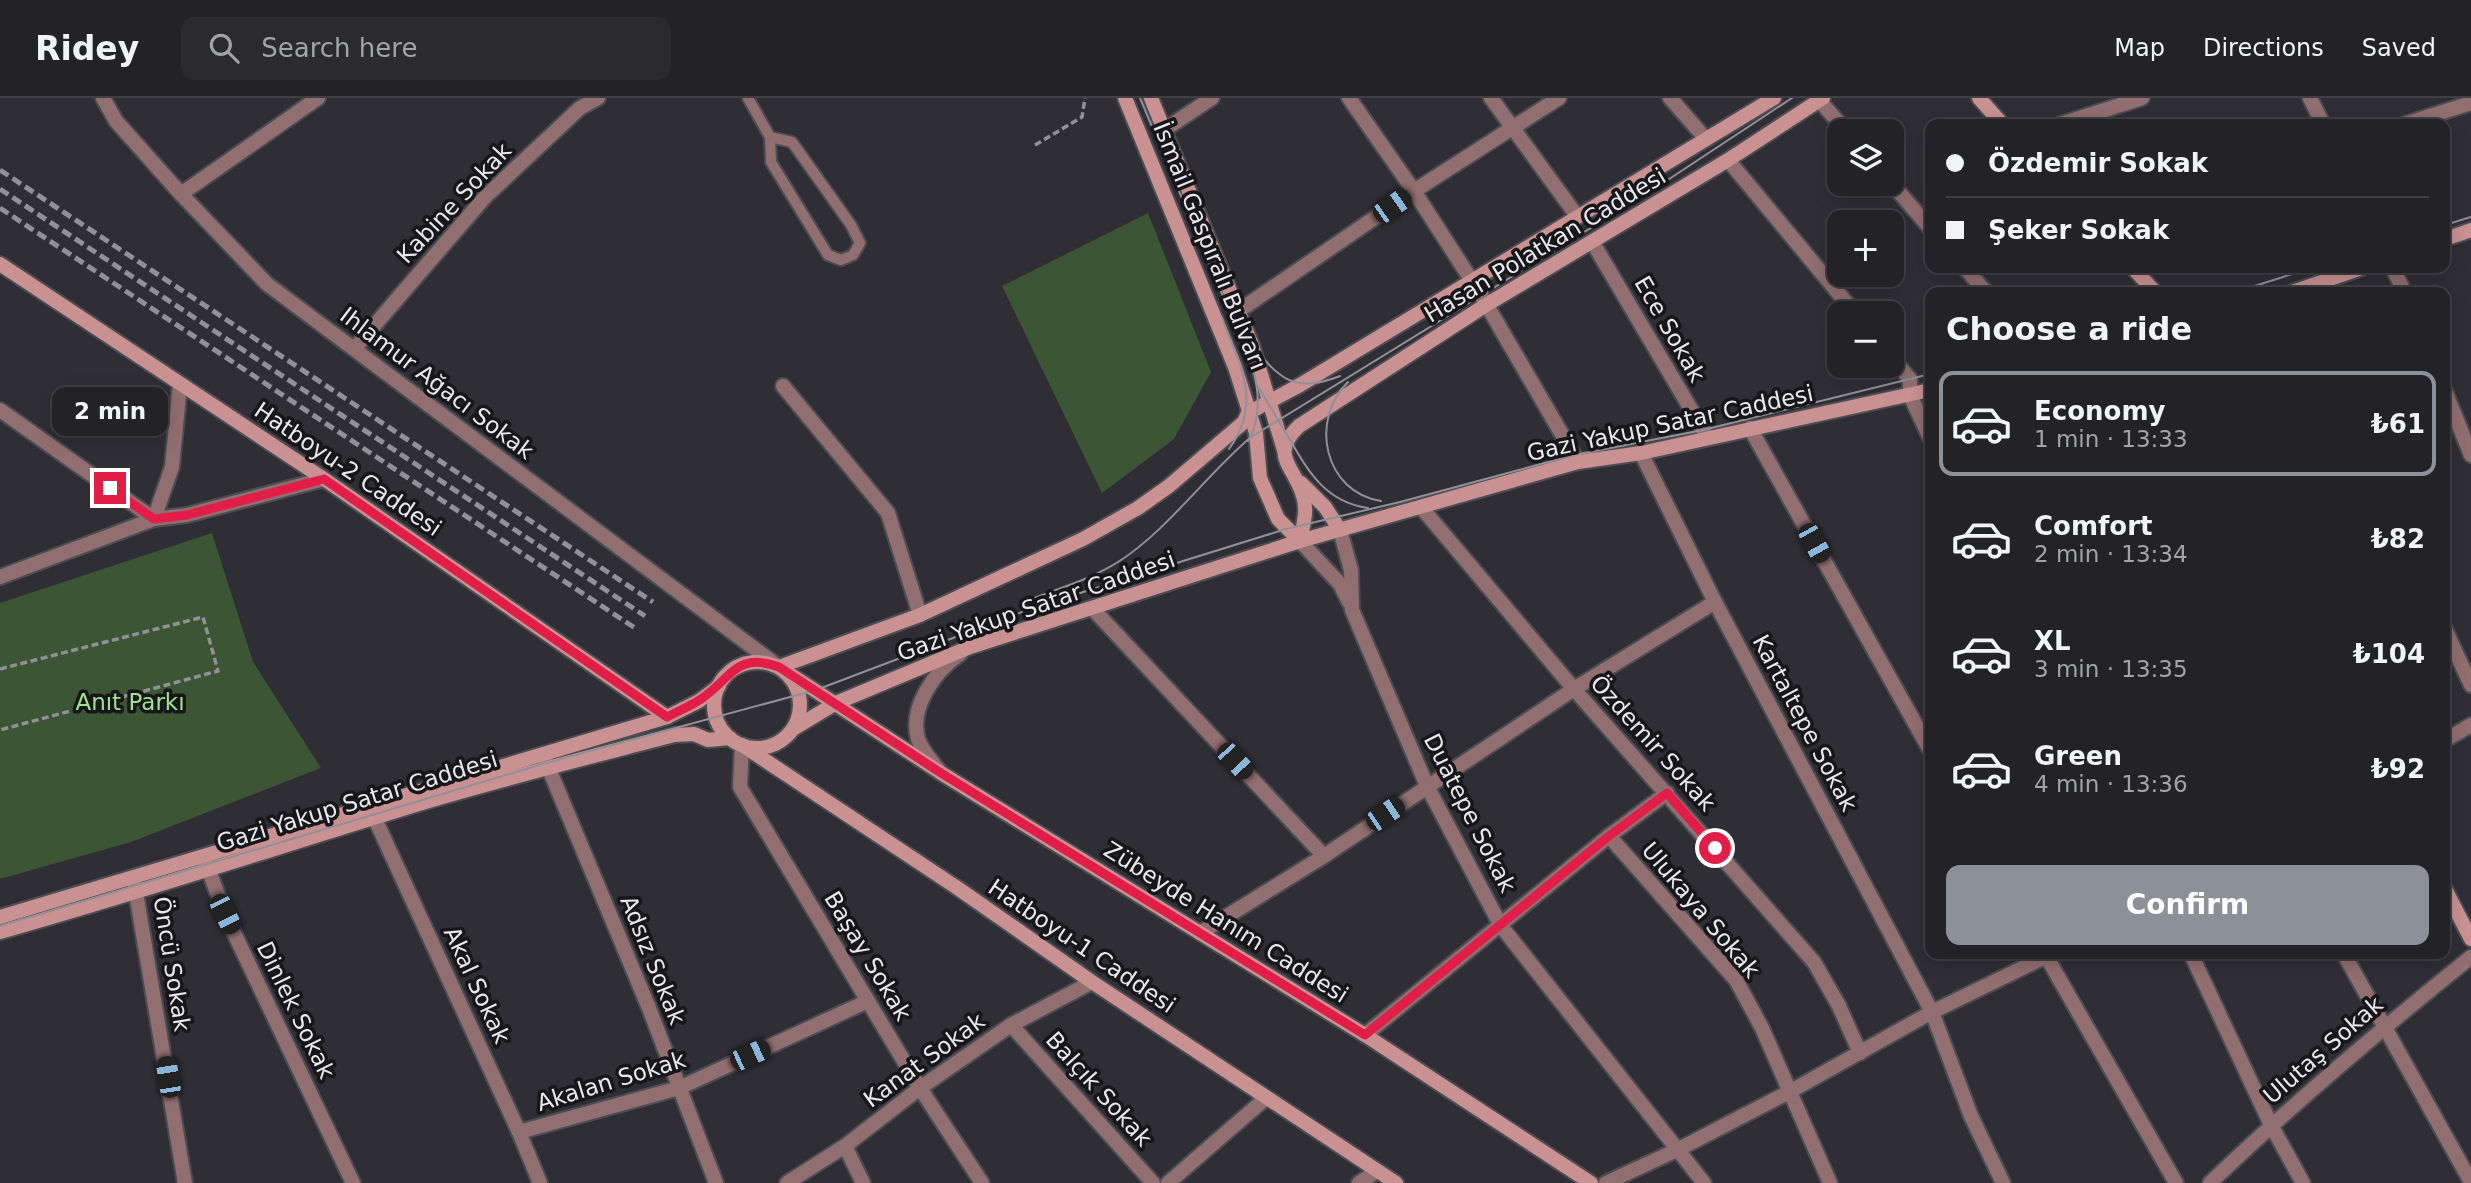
<!DOCTYPE html>
<meta charset="utf-8">
<style>
body{margin:0;font-family:"DejaVu Sans",sans-serif;background:#2a2a2f;color:#f1f3f6;height:100vh;display:flex;flex-direction:column;font-size:26px;white-space:nowrap}
*{box-sizing:border-box;margin:0}
p{font-size:23px;color:#a2a4a7}
.icon{flex:none;width:38px;height:38px;fill:none;stroke:currentColor;stroke-width:2;stroke-linecap:round;stroke-linejoin:round}
.map{position:relative;flex:1;overflow:hidden}
.side{position:absolute;left:1925px;top:189px;width:525px;height:672px;display:flex;flex-direction:column;background:#222227;border-radius:14px;box-shadow:0 4px 18px #0003,0 0 0 2px #3f3f44}
.side>*{flex:none}
.hud{position:absolute;left:1925px;top:21px;width:525px;height:154px;border-radius:14px;box-shadow:0 4px 18px #0003,0 0 0 2px #3f3f44;display:grid;align-content:center;height:154px;padding:0 21px;background:#222227}
.buttons{position:absolute;left:1827px;top:21px;display:grid;gap:14px}
.buttons a{display:grid;place-items:center;width:77px;height:77px;border-radius:14px;background:#222227;box-shadow:0 4px 18px #0003,0 0 0 2px #3f3f44;font-size:35px}
.end{position:absolute;width:32px;height:32px;margin:-16px;border:9px solid #e11d48;background:#fff;box-shadow:0 0 0 4px #fff}
.from{border-radius:50%}
.bubble{position:absolute;height:49px;border-radius:14px;background:#222227;box-shadow:0 4px 18px #0003,0 0 0 2px #3f3f44;font-size:23px;font-weight:700;line-height:49px;text-align:center}
.car{position:absolute;width:21px;height:42px;margin:-21px -10px;border-radius:9px;box-shadow:0 0 5px 2px #0007;background:linear-gradient(#222 24%,#8ab4d8 0 40%,#222 0 76%,#8ab4d8 0 86%,#222 0)}
.hud b{display:flex;align-items:center;gap:24px;height:66px;font-size:26px}
.hud b+b{border-top:2px solid #3f3f44}
.hud i{width:18px;height:18px;background:#f1f3f6}
ul{padding:0;list-style:none}
li{display:flex;align-items:center;gap:21px;height:105px;margin:0 14px 10px;padding:0 7px;border:4px solid transparent;border-radius:14px}
li div{flex:1}
li b{display:block;font-size:26px}
li em{font-style:normal;font-weight:700}
li.current{border-color:#8c9099}
li>.icon{width:63px;height:63px;stroke-width:1.5}
h2{padding:0 21px;font-size:32px;line-height:84px}
.primary-button{display:flex;gap:14px;margin-top:auto;padding:14px 21px}
.primary-button a{flex:1;height:80px;border-radius:14px;background:#8c9099;color:#fff;font-size:28px;font-weight:700;line-height:80px;text-align:center}
header{display:flex;align-items:center;gap:42px;box-sizing:border-box;height:98px;padding:0 35px;background:#222227;border-bottom:2px solid #3f3f44}
header strong{font-size:33px}
nav{display:flex;gap:38px;margin-inline-start:auto;font-size:24px}
.search{width:490px;height:63px;background:#2a2a2f;display:flex;align-items:center;gap:18px;box-sizing:border-box;padding:0 24px;border-radius:14px;color:#a2a4a7;font-size:26px}
.map>svg:first-child{display:block}
.green{fill:#3b5535}
.lines{fill:none;stroke-linecap:round;stroke-linejoin:round}
.service-casing{stroke:#4c4c52;stroke-width:14}
.minor-casing{stroke:#4c4c52;stroke-width:18}
.secondary-casing{stroke:#4c4c52;stroke-width:18}
.path{stroke:#909095;stroke-width:3.5;stroke-dasharray:7 3.5;stroke-linecap:butt}
.service{stroke:#916e6f;stroke-width:10}
.minor{stroke:#916e6f;stroke-width:14}
.secondary{stroke:#c99192;stroke-width:14}
.tram{stroke:#919096;stroke-width:2}
.rail{stroke:#919096;stroke-width:5;stroke-dasharray:10 5;stroke-linecap:butt}
.route{stroke:#e11d48;stroke-width:9}
.labels{text-anchor:middle;dominant-baseline:central;stroke-width:7;stroke-linejoin:round;paint-order:stroke}
.street-label{font-size:23px;fill:#e9e8ed;stroke:#171619}
.park-label{font-size:23px;fill:#9fe18e;stroke:#171619}
</style>
<header>
<strong>Ridey</strong>
<div class="search"><svg class="icon" aria-label="search" viewBox="0 0 24 24"><circle cx="10" cy="10" r="6"/><path d="M15 15l6 6"/></svg>Search here</div>
<nav><a>Map</a><a>Directions</a><a>Saved</a></nav>
</header>
<div class="map">
<svg width="2471" height="1085" viewBox="0 0 2471 1085">
<rect width="100%" height="100%" fill="#2e2e34"/>
<!-- green -->
<g class="green">
<path d="M1148,115L1211,274L1174,341L1102,395L1002,188Z"/>
<path d="M212,435L253,564L321,670L131,744L0,781V505Z"/>
</g>
<g class="lines">
<!-- service casing -->
<g class="service-casing">
<path id="service" d="M748,0L770,39L771,64L828,157L841,162L853,157L860,145L851,127L792,44L770,39"/>
</g>
<!-- minor casing -->
<g class="minor-casing">
<g id="minor">
<path d="M103,0L116,23L181,96L267,186L779,569"/>
<path d="M1349,0L1414,93L1481,197L1578,364"/>
<path d="M1491,0L1577,118"/>
<path d="M1670,0L1706,41"/>
<path d="M2310,0L2323,26"/>
<path d="M1819,2L1846,33"/>
<path d="M2061,26L2142,0"/>
<path d="M2405,26L2471,5"/>
<path d="M1164,32L1212,0"/>
<path d="M1728,62L1855,215"/>
<path d="M1892,86L1930,130"/>
<path d="M181,96L318,0"/>
<path d="M1593,145L1708,340"/>
<path d="M1965,170L1986,194"/>
<path d="M2393,170L2404,194"/>
<path d="M1237,214L1414,93L1559,0"/>
<path d="M354,251L485,99L580,10L598,0"/>
<path d="M1892,260L1910,281V297L1930,340"/>
<path d="M783,288L888,415L920,517"/>
<path d="M2445,293L2471,357"/>
<path d="M0,312L154,421L172,369L180,286"/>
<path d="M1750,330L1930,652"/>
<path d="M1641,355L1715,504L1932,914L1971,1018L2003,1085"/>
<path d="M1421,409L1574,591L1814,864L1839,908L1860,955"/>
<path d="M1340,432L1351,472L1352,512L1427,688L1501,828L1704,1085"/>
<path d="M1300,443L1340,486L1349,504"/>
<path d="M0,479L154,421L187,417L324,381"/>
<path d="M1092,510L1324,758"/>
<path d="M2445,531L2471,587"/>
<path d="M2445,642L2471,627"/>
<path d="M742,647L740,689L920,990L982,1085"/>
<path d="M544,659L649,910L716,1085"/>
<path d="M940,674C933,664 922,653 918,641C909,609 935,573 960,556"/>
<path d="M370,710L519,1034L540,1085"/>
<path d="M1609,738L1736,882L1762,930L1830,1085"/>
<path d="M205,762L225,816L353,1085"/>
<path d="M134,783L185,1085"/>
<path d="M1200,835L1324,758L1574,591L1715,504"/>
<path d="M2045,856L2176,1085"/>
<path d="M2191,856L2271,1027L2303,1085"/>
<path d="M2344,856L2471,1084"/>
<path d="M1011,927L1153,1085"/>
<path d="M1365,937L1609,738L1667,695"/>
<path d="M519,1034L679,990L868,903"/>
<path d="M845,1048L863,1085"/>
<path d="M787,1085L845,1048L920,990L1011,927L1092,884"/>
<path d="M1168,1085L1266,1000"/>
<path d="M1359,1085L1377,1073"/>
<path d="M1606,1085L1679,1051L1791,993L1932,914L2051,856"/>
<path d="M2210,1085C2293,1006 2381,931 2471,859"/>
</g>
</g>
<!-- secondary casing -->
<g class="secondary-casing">
<g id="secondary">
<path d="M1125,0L1235,269L1256,335L1260,380L1278,421L1300,443L1578,364L1641,355L1930,292"/>
<path d="M1151,0L1252,247L1284,352"/>
<path d="M1979,0L2002,26"/>
<path d="M2445,141L2471,132"/>
<path d="M0,166L324,381L667,619"/>
<path d="M2133,170L2155,194"/>
<path d="M2292,194L2362,170"/>
<path d="M1301,385L1325,409L1340,432"/>
<circle cx="757" cy="607" r="43"/>
<path d="M779,569L920,517L1083,441L1138,410L1169,388L1244,324L1248,315L1300,287L1774,0"/>
<path d="M779,569L941,675L1365,937L1591,1085"/>
<path d="M793,631L836,605L970,549L1300,443C1303,428 1308,412 1303,398C1295,368 1268,358 1299,328L1486,207L1728,62L1823,0"/>
<path d="M742,647L956,789L1092,884L1396,1085"/>
<path d="M2445,791L2471,841"/>
<path d="M0,819L667,619L699,603L719,588"/>
<path d="M0,834C142,794 281,748 422,705C506,680 590,659 674,637L694,636L708,642L730,640"/>
</g>
</g>
<!-- path -->
<g class="path">
<path d="M1035,47L1082,19L1085,0"/>
<path d="M0,571L203,519L218,573L0,632"/>
</g>
<!-- service -->
<use href="#service" class="service"/>
<!-- minor -->
<use href="#minor" class="minor"/>
<!-- secondary -->
<use href="#secondary" class="secondary"/>
<!-- tram -->
<g class="tram">
<path d="M1140,0L1253,270C1259,293 1261,321 1248,343"/>
<path d="M2445,127L2471,119"/>
<path d="M2236,194L2311,170"/>
<path d="M1222,220C1240,268 1263,304 1229,351"/>
<path d="M1248,241C1276,277 1291,298 1340,278"/>
<path d="M1348,284C1309,322 1324,394 1381,403"/>
<path d="M1258,288C1268,306 1279,323 1289,340C1309,375 1326,404 1368,410"/>
<path d="M1034,500C1063,489 1093,480 1118,464C1166,434 1207,376 1251,339L1651,93L1792,0"/>
<path d="M0,828L546,665L816,592L1035,509L1286,431L1400,404L1574,357L1703,332L1930,276"/>
</g>
<!-- rail -->
<g class="rail">
<path d="M0,72L653,504"/>
<path d="M0,91L645,518"/>
<path d="M0,110L638,532"/>
</g>
</g>
<g class="lines">
<!-- route -->
<path class="route" d="M110,390L154,421L187,417L324,381L667,619C678,613 691,608 701,601C731,581 736,553 779,569L941,675L1365,937L1609,738L1667,695L1715,750"/>
</g>
<g class="labels">
<!-- street labels -->
<g class="street-label">
<text transform="translate(454 105) rotate(-47)">Kabine Sokak</text>
<text transform="translate(1545 147) rotate(-31)">Hasan Polatkan Caddesi</text>
<text transform="translate(1210 148) rotate(68)">İsmail Gaspıralı Bulvarı</text>
<text transform="translate(1670 231) rotate(60)">Ece Sokak</text>
<text transform="translate(437 285) rotate(37)">Ihlamur Ağacı Sokak</text>
<text transform="translate(1670 325) rotate(-12)">Gazi Yakup Satar Caddesi</text>
<text transform="translate(348 371) rotate(34)">Hatboyu-2 Caddesi</text>
<text transform="translate(1036 508) rotate(-19)">Gazi Yakup Satar Caddesi</text>
<text transform="translate(1805 625) rotate(62)">Kartaltepe Sokak</text>
<text transform="translate(1653 645) rotate(48)">Özdemir Sokak</text>
<text transform="translate(357 703) rotate(-17)">Gazi Yakup Satar Caddesi</text>
<text transform="translate(1470 715) rotate(63)">Duatepe Sokak</text>
<text transform="translate(1701 812) rotate(50)">Ulukaya Sokak</text>
<text transform="translate(1226 824) rotate(32)">Zübeyde Hanım Caddesi</text>
<text transform="translate(1082 848) rotate(34)">Hatboyu-1 Caddesi</text>
<text transform="translate(868 858) rotate(59)">Başay Sokak</text>
<text transform="translate(653 862) rotate(68)">Adsız Sokak</text>
<text transform="translate(172 866) rotate(81)">Öncü Sokak</text>
<text transform="translate(477 887) rotate(65)">Akal Sokak</text>
<text transform="translate(296 912) rotate(64)">Dinlek Sokak</text>
<text transform="translate(2323 952) rotate(-41)">Ulutaş Sokak</text>
<text transform="translate(924 962) rotate(-36)">Kanat Sokak</text>
<text transform="translate(611 983) rotate(-17)">Akalan Sokak</text>
<text transform="translate(1099 991) rotate(48)">Balçık Sokak</text>
</g>
<!-- park labels -->
<g class="park-label">
<text x="130" y="604">Anıt Parkı</text>
</g>
</g>
</svg>
<div class="buttons">
<a><svg class="icon" aria-label="layers" viewBox="0 0 24 24"><path d="M12 4l9 5-9 5-9-5zM3 14l9 5 9-5"/></svg></a>
<a>+</a>
<a>−</a>
</div>
<i class="end from" style="left:1715px;top:750px"></i>
<i class="end" style="left:110px;top:390px"></i>
<div class="bubble" style="left:52px;top:289px;width:116px">2 min</div>
<i class="car" style="left:1392px;top:108px;rotate:55deg"></i>
<i class="car" style="left:1814px;top:445px;rotate:151deg"></i>
<i class="car" style="left:1235px;top:663px;rotate:137deg"></i>
<i class="car" style="left:1385px;top:716px;rotate:56deg"></i>
<i class="car" style="left:225px;top:816px;rotate:154deg"></i>
<i class="car" style="left:750px;top:957px;rotate:65deg"></i>
<i class="car" style="left:168px;top:979px;rotate:351deg"></i>
<div class="hud">
<b><i class="from"></i>Özdemir Sokak</b>
<b><i></i>Şeker Sokak</b>
</div>
<section class="side">
<h2>Choose a ride</h2>
<ul>
<li class="current"><svg class="icon" aria-label="car" viewBox="0 0 24 24"><path d="M5 17H2v-5l4-1 3-4h7l3 4 3 1v5h-3M9 17h6M6 11h13"/><circle cx="7" cy="17" r="2"/><circle cx="17" cy="17" r="2"/></svg><div><b>Economy</b><p>1 min · 13:33</p></div><em>₺61</em></li>
<li><svg class="icon" aria-label="car" viewBox="0 0 24 24"><path d="M5 17H2v-5l4-1 3-4h7l3 4 3 1v5h-3M9 17h6M6 11h13"/><circle cx="7" cy="17" r="2"/><circle cx="17" cy="17" r="2"/></svg><div><b>Comfort</b><p>2 min · 13:34</p></div><em>₺82</em></li>
<li><svg class="icon" aria-label="car" viewBox="0 0 24 24"><path d="M5 17H2v-5l4-1 3-4h7l3 4 3 1v5h-3M9 17h6M6 11h13"/><circle cx="7" cy="17" r="2"/><circle cx="17" cy="17" r="2"/></svg><div><b>XL</b><p>3 min · 13:35</p></div><em>₺104</em></li>
<li><svg class="icon" aria-label="car" viewBox="0 0 24 24"><path d="M5 17H2v-5l4-1 3-4h7l3 4 3 1v5h-3M9 17h6M6 11h13"/><circle cx="7" cy="17" r="2"/><circle cx="17" cy="17" r="2"/></svg><div><b>Green</b><p>4 min · 13:36</p></div><em>₺92</em></li>
</ul>
<div class="primary-button"><a>Confirm</a></div>
</section>
</div>
